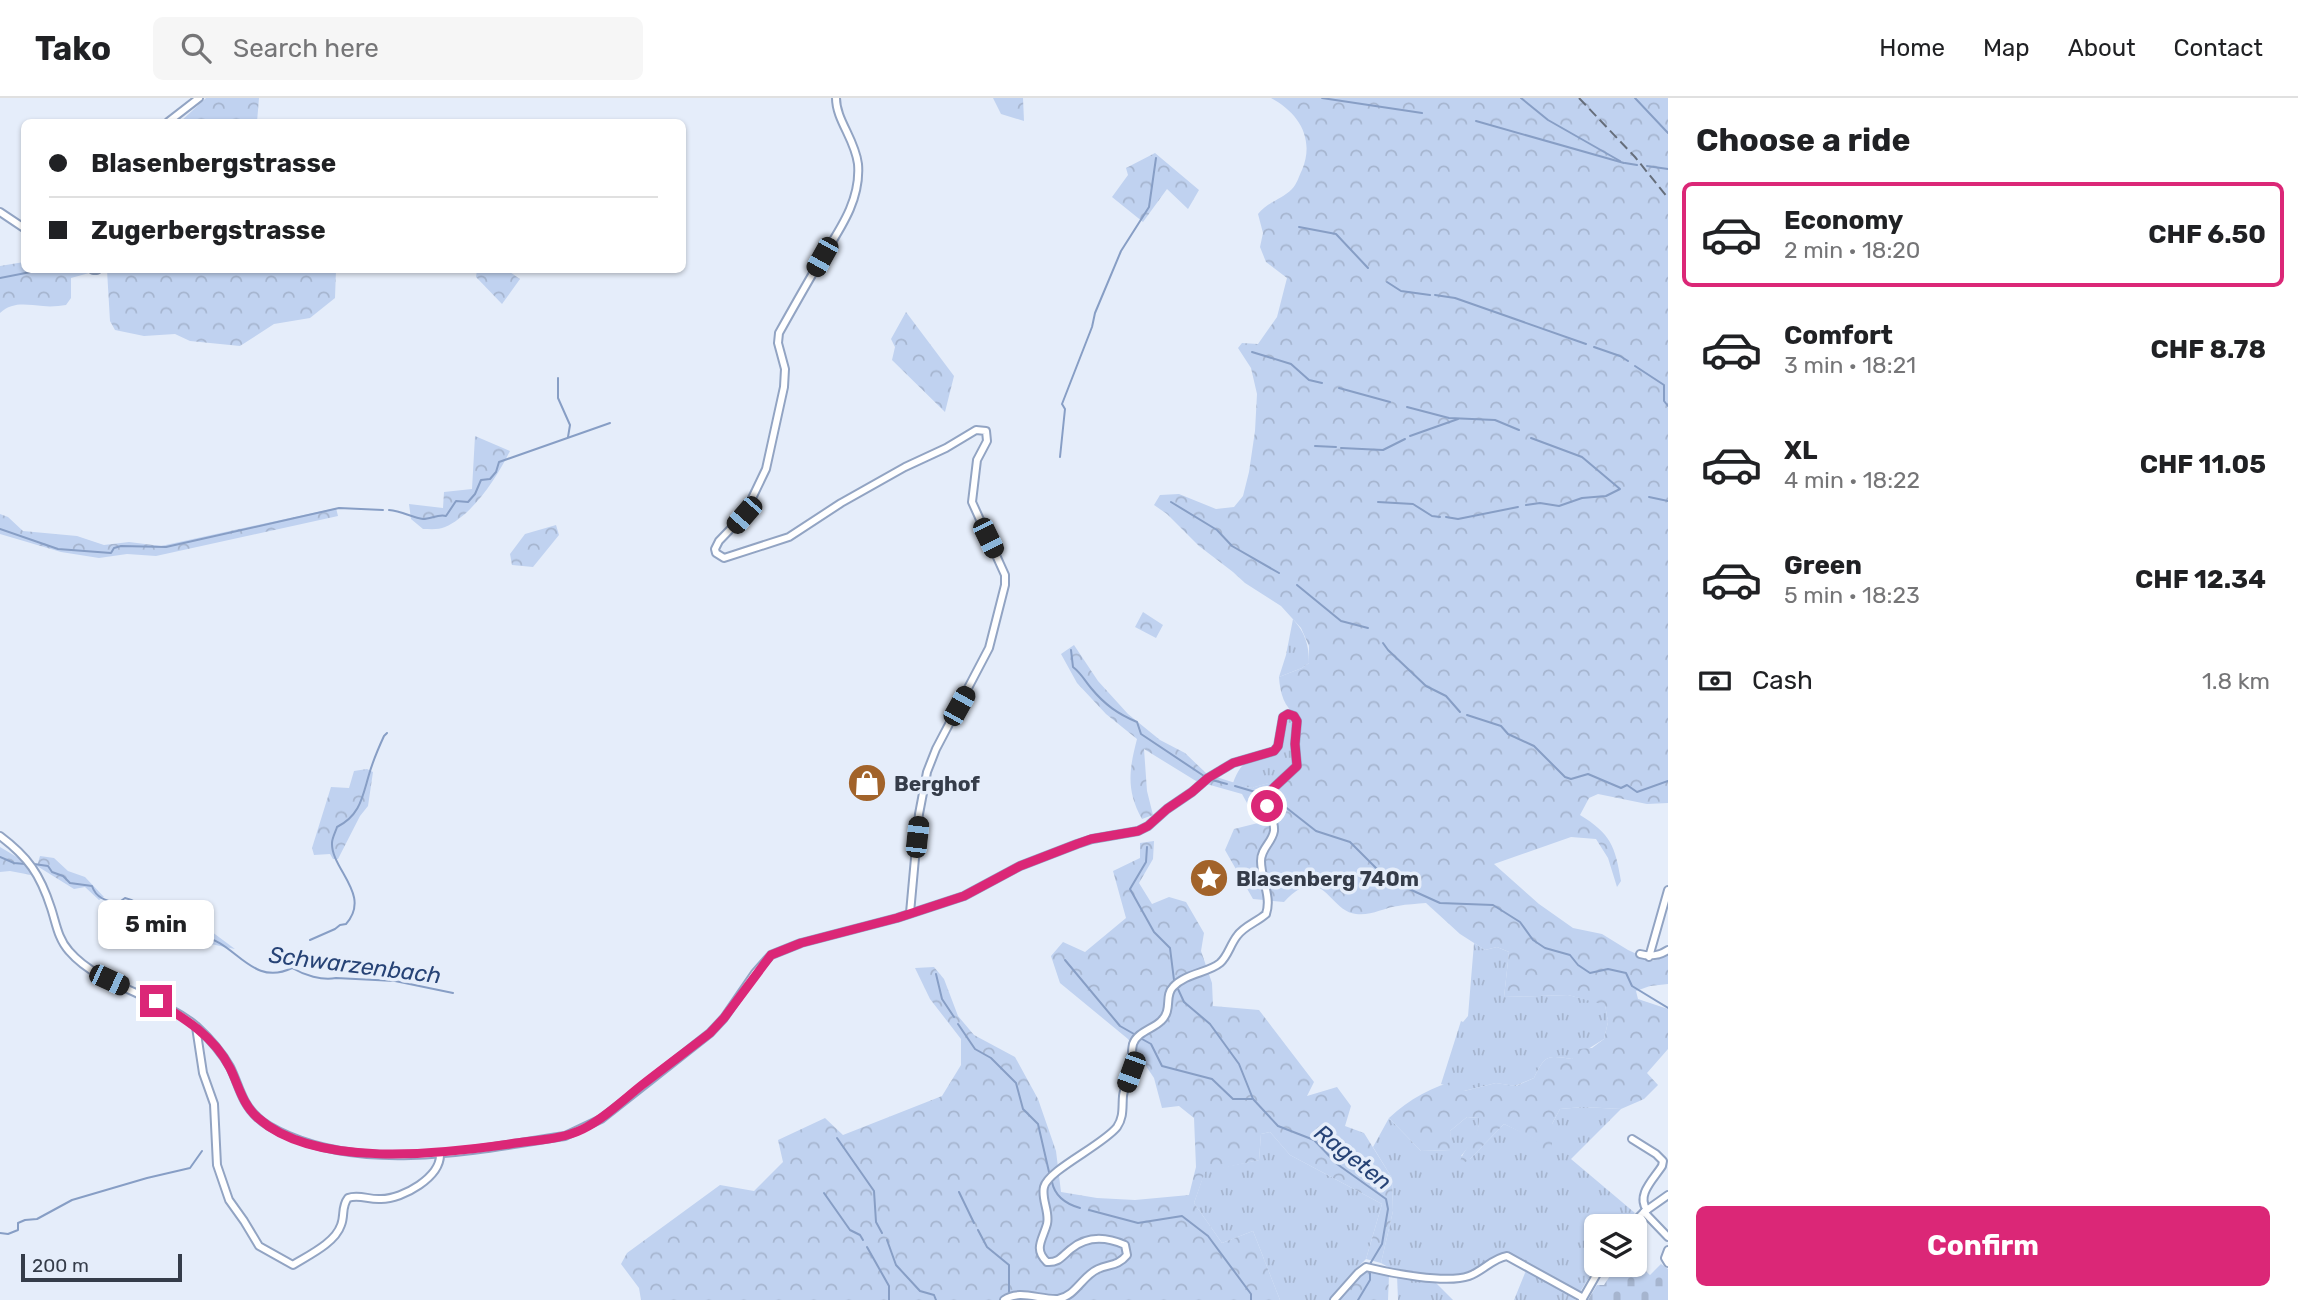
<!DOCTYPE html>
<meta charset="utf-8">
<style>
body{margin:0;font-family:Rubik,sans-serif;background:#f6f6f6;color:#202124;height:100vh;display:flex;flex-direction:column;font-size:26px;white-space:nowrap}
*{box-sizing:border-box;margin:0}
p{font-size:23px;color:#757577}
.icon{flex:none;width:38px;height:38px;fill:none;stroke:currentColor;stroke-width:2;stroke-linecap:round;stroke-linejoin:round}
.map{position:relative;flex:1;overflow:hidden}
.details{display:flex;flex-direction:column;background:#fff;width:630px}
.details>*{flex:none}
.hud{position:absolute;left:21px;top:21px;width:665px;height:154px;border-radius:10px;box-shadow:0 2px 5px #0004;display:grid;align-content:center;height:154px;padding:0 28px;background:#fff}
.fabs{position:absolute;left:1584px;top:1116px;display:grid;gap:14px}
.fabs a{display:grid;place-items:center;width:63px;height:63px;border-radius:10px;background:#fff;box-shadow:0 2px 5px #0004;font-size:35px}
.scale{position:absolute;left:21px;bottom:18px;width:161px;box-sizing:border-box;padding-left:7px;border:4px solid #353c49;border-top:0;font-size:19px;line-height:24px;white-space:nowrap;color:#353c49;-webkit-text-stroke:5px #e5edfa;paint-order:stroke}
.end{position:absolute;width:32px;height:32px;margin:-16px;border:9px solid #db2777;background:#fff;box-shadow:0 0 0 4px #fff}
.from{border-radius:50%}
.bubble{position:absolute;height:49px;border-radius:10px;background:#fff;box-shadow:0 2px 5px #0004;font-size:23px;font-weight:700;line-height:49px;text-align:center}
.car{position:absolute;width:21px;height:42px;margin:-21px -10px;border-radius:9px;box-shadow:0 0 5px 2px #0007;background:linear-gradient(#222 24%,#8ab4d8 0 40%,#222 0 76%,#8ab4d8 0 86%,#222 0)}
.hud b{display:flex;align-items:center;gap:24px;height:66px;font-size:26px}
.hud b+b{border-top:2px solid #e0e0e0}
.hud i{width:18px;height:18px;background:#202124}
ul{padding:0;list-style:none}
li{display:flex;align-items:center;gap:21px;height:105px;margin:0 14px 10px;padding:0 14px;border:4px solid transparent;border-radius:10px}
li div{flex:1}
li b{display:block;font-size:26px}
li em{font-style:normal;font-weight:700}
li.active{border-color:#db2777}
li>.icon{width:63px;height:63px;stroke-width:1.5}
h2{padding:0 28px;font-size:32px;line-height:84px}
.pay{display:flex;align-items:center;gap:18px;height:77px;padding:0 28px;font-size:26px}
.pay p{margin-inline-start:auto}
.action{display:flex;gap:14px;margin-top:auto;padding:14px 28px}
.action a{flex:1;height:80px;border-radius:10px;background:#db2777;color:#fff;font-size:28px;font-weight:700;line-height:80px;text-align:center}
header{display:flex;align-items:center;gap:42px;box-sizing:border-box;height:98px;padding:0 35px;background:#fff;border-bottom:2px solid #e0e0e0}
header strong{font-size:33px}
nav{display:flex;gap:38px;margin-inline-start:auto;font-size:24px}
.search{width:490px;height:63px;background:#f6f6f6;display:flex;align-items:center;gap:18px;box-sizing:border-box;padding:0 24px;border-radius:10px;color:#757577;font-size:26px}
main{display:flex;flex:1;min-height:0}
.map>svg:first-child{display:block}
.grass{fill:url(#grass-tufts)}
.forest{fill:url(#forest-crowns)}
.cemetery{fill:url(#cemetery-stones)}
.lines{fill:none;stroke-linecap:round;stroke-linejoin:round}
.stream{stroke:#879ec5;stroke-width:2}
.street-casing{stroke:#92a4c3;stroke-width:10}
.street{stroke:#fff;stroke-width:6}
.rail{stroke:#666e7b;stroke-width:2;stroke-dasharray:10 5;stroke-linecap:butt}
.route{stroke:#db2777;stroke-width:9}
.labels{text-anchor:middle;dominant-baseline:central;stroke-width:7;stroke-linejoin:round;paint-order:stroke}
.poi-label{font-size:21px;font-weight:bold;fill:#353c49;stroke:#e5edfa;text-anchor:start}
.water-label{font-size:23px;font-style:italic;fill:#274376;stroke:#e5edfa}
</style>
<header>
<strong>Tako</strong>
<div class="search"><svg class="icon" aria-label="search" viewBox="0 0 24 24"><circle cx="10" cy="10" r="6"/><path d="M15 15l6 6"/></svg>Search here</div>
<nav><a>Home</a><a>Map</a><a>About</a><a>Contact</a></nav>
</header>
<main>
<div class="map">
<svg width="1668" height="1202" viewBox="0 0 1668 1202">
<defs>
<pattern id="grass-tufts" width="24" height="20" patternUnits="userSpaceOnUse" patternTransform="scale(1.75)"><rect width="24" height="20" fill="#c0d2f0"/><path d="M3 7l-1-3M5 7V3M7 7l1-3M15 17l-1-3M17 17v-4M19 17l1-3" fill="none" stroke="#a6b5cf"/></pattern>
<pattern id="forest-crowns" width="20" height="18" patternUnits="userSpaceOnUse" patternTransform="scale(1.75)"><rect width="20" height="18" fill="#c0d2f0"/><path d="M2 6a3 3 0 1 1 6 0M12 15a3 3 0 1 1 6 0" fill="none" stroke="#a6b5cf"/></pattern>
<pattern id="cemetery-stones" width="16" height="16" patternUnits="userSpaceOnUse" patternTransform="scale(1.75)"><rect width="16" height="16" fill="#c0d2f0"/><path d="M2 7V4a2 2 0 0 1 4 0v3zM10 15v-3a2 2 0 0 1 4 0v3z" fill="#a6b5cf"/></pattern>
</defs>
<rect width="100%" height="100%" fill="#e5edfa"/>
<!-- grass -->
<g class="grass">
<path d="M1293,521C1305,535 1309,546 1309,565L1302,570L1279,579L1286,557Z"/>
<path d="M1291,619L1295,625V665L1280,682L1251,690L1233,685C1244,655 1252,666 1276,655L1280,648L1286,620Z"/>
<path d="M1474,845L1485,852L1497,849L1509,854L1504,899L1568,897L1605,906L1608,924L1604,941L1572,961C1547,957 1545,957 1534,980L1515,988L1496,985L1464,993L1441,986L1461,923L1463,924L1468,918Z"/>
<path d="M1583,1009L1621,1011L1571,1061L1635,1115L1623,1129H1596V1167L1579,1196L1508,1157C1496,1163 1485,1170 1473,1174C1448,1184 1403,1179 1381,1165L1393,1113L1392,1080L1373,1049L1389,1020L1421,1053L1451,1052L1450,1033L1467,1019L1479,1020C1480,1037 1471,1046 1461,1058L1470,1061L1504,1026L1552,1048V1026L1560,1011Z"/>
<path d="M1270,1034L1290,1057L1382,1106L1366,1161L1350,1177L1345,1188L1332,1202H1280L1253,1133L1222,1145L1194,1105L1205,1073L1259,1062L1261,1036Z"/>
<path d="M1527,1170L1554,1188L1577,1199L1575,1202H1514Z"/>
<path d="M1397,1177L1431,1180L1453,1202H1398Z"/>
</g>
<!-- forest -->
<g class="forest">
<path d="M206,0H259L257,24H180Z"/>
<path d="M993,0H1023L1024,23L1001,16Z"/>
<path d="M1271,0H1668V705L1647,706L1598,696L1589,700L1580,717C1611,736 1615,748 1621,783L1617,789L1608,760L1596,741L1571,739L1494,766L1539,806L1573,830L1602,836L1628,852L1652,863L1668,857V886L1650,888L1636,893L1638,901L1668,911V951L1647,975L1658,987L1644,1001L1621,1011L1583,1009L1560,1011L1552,1026V1048L1541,1052L1535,1041L1504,1026L1470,1061L1459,1068C1462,1049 1480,1041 1479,1020L1467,1019L1450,1033L1452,1052L1421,1053L1389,1020C1409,1001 1433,988 1459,982L1464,993L1496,985L1516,988L1534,980C1545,957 1547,957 1572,961L1579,951L1592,950L1604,941L1608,924L1605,907L1568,897L1504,899L1509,854L1497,849L1485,852L1460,836L1426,805C1417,806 1407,806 1398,808C1383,810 1371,818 1356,816C1328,813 1323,762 1284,804L1253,801L1225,752L1234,731L1258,725L1242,696L1196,683L1144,651L1147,693L1153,717L1142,721C1126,692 1129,672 1137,641L1106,616L1077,585L1061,556L1074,547L1098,583L1128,616L1160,642L1185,655L1207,676L1251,690L1275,683L1279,688L1299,671L1297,618C1284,609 1280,595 1279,579L1302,570L1309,565V548L1301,530L1281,508L1245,485L1233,474L1199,448L1167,416L1154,407L1160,397L1179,396L1216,411L1234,409L1243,398L1249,374L1255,333L1257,296L1251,270L1238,250L1242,245L1258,246L1277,219L1287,180L1266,164L1260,149L1263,135L1258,116C1267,104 1281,102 1292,91C1297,86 1299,78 1302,72C1315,41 1299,15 1271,0Z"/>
<path d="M1155,55L1199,92L1188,111L1167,91L1143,124L1112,99L1128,77L1126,70Z"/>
<path d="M24,164V172H100L71,180V200L66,207C59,208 51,209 43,208C27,207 13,203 0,215V168Z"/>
<path d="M107,172H336L335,200L310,220L274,226L240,248L190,243L175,236L144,238L115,232L110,223Z"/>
<path d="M477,172H507L520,181L502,206L476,179Z"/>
<path d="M906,214L954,278L945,314L892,262L895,249L891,241Z"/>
<path d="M475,338L510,353C497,379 473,417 445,429C439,432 430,431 423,431L411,421L409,406L443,410L444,394L472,391Z"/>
<path d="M336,410L338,418L156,458L127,456L99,460L61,454L0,436V416L8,419L23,433L77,438L104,447L129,444L161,448Z"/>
<path d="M556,427L559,437L533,469L512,467L510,456L525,436Z"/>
<path d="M1143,514L1163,527L1156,540L1135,529Z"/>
<path d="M367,671L373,674L368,708L360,718L338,761H333L330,756L314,757L312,750L331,689L349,690L354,673Z"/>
<path d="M1154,743L1153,761L1139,785L1152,806L1169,799L1186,804L1204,835L1201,853L1212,885L1213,908L1259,912L1314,984L1307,998L1337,989L1351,1008L1345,1028L1364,1035L1392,1080L1393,1113L1381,1165L1366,1161L1382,1106L1290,1057L1270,1034L1261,1036L1259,1062L1205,1074L1194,1105L1222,1145L1253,1133L1280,1202H641L639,1190L621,1166L627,1155L720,1087L754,1093L783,1064L778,1042L825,1020L843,1037L942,998L961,967V941L930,901L915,870L934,869L944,881L958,918L974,937L1015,959L1038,1001L1056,1053L1061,1094L1097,1100L1135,1102L1189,1097L1196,1069L1194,1020L1179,1008L1162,1010L1154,980L1128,941L1060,885L1051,858L1063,844L1085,854L1126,820L1113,773L1140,760V745Z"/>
<path d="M0,749L27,765L31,777L10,773L0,774Z"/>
<path d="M40,758L54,760L68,773L85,779L104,799L99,802L85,789L74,791L37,768Z"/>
<path d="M196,811L204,828L235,851L186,841L157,823L160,816Z"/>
<path d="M1365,1171L1389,1177L1388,1202H1340L1339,1200Z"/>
</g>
<!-- cemetery -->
<path class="cemetery" d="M1635,1163L1650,1177L1661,1166L1668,1171V1202H1588L1597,1187H1604L1617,1167H1634Z"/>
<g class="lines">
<!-- stream -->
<g class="stream">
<path d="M1322,0L1422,15"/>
<path d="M1521,0L1548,22L1620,63"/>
<path d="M1635,0L1668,35"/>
<path d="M1476,23L1624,65"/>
<path d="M1625,65L1637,67"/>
<path d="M1647,68L1668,71"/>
<path d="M1299,129L1336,136L1368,170"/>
<path d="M0,180L41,172"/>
<path d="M1387,184L1401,193L1430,197"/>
<path d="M1435,197L1455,200L1586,246"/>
<path d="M1594,249L1620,258L1628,263"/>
<path d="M1252,254L1291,266L1309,282L1322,285"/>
<path d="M1635,268L1664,287V303L1668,308"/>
<path d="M558,280V300L570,327L568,339"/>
<path d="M1339,290L1390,304"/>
<path d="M1407,309L1449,320L1495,322L1519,332"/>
<path d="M1410,338L1458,321"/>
<path d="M1315,348L1336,349"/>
<path d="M1341,350L1383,352L1405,341"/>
<path d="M1060,359L1065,311L1062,306L1092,229L1095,215L1121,153L1149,109L1156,60"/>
<path d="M1649,399L1668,403"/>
<path d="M1171,404L1217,432L1232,448L1279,475"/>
<path d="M1378,404L1413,406L1432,418L1440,419"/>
<path d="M1526,407L1540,405L1559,408L1582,400L1606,398L1620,391L1582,359L1531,340"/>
<path d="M389,412C402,413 413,420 423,421C431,421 438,416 446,418L456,403L468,404L475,396L481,382L490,381L496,374L499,364L610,325"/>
<path d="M1446,419L1458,421L1518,409"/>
<path d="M0,431L58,451L111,455L114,450L121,448L166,449L339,410L383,412"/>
<path d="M1297,487L1341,523L1368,530"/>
<path d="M1383,545L1388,552L1426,588L1446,598L1460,614"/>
<path d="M1071,552L1073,569C1082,576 1084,582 1091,590C1105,607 1118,616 1137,624L1141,636L1204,678"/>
<path d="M1467,617L1501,628L1508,636L1534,648L1565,679L1571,681L1588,676L1621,690L1627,687L1637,694L1668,683"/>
<path d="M1212,682L1227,686"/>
<path d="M1235,688L1262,696"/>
<path d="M1274,700L1316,733L1350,744L1387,781L1440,805L1493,807L1520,824L1533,842L1545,850L1570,857L1578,867L1590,875L1608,871L1626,875L1632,888L1668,910"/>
<path d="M1147,749L1146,764L1130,791L1154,834L1170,850L1174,882"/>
<path d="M0,759L14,765L25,766"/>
<path d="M34,766L48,768L52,774L63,778L70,785L92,788C96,800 106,803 118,805L125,800C144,804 144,816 160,820C169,823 180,819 189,819L202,839C235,842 251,890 292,870C304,877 322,883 336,880L395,883L453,895"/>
<path d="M310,842L335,831L340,827L346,826C372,797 331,771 332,745C332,740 336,733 337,729C359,718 362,701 368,680C372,665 378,651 384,638L387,635"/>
<path d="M1065,862L1120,928L1134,936"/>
<path d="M936,876L942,901L954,919"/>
<path d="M1178,891L1184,904L1210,926L1239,966L1253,1001L1278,1028L1314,1042L1337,1066L1386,1101L1388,1111L1382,1146L1370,1166V1182L1358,1202"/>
<path d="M958,926L975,951L991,960L1016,985L1023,1011L1038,1026L1049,1074"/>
<path d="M1142,941L1151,946L1162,968L1212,981L1233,1001H1252"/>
<path d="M837,1040L874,1093L876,1124L882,1135"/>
<path d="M1052,1084C1055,1099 1066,1106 1080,1110"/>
<path d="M959,1094L974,1125"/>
<path d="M824,1095L850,1132L860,1137L863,1142"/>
<path d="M1089,1112L1138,1125L1182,1118L1208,1138L1251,1196V1202"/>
<path d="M978,1132L987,1149L1009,1167V1194"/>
<path d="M0,1135L8,1136L18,1132V1125L25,1122L37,1121L72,1102L147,1080L190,1070L202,1053"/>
<path d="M887,1142L896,1167L920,1193L934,1197L936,1202"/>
<path d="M867,1149L889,1188V1202"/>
</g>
<!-- street casing -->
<g class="street-casing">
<g id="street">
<path d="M836,0C836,22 855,41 858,66C861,102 840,131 822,160C807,185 793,210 779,235L778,245L785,271L784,289L766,371L744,417L719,443L715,451L716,455L724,460L789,439L841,405L905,369L946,350L976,332L986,333L987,343L977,362L972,404L1005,477V487L989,550L936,651L927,674L919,716L910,815"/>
<path d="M168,24L199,0"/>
<path d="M0,114L24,130"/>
<path d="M93,172H97"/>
<path d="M0,738C28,759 40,776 51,810C56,825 58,841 69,853C100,889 159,897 196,928C208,939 222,955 230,969C239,987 241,1004 257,1019C266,1028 277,1033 289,1038C373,1074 479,1051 565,1038L601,1021L710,935L724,920L755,875L771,857L801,845L897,820L964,798L1020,768L1077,746L1092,741L1138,733L1148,728L1167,711L1192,694L1208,680L1233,665L1274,653L1278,648L1283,619L1288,616L1294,618L1297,623L1295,646L1297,668L1267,696C1267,700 1266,704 1267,707C1269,716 1275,723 1274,733C1272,745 1261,750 1261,763C1261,781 1272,799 1266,816C1257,824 1244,828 1237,838C1230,847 1228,858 1220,865C1208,875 1186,875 1173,889C1164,898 1173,912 1161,923C1153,931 1137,934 1133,946C1131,955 1132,964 1131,973C1129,981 1124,989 1123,998C1122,1009 1124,1019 1117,1029C1103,1047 1048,1072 1044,1089C1041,1101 1050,1114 1047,1126C1043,1141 1033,1151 1047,1164C1059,1165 1062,1158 1071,1151C1088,1137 1107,1139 1125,1147L1127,1157C1118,1168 1110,1166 1098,1171C1082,1178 1076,1198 1058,1201C1040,1202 1019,1191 1004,1202"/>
<path d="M1640,856C1651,859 1659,858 1668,852"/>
<path d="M1649,859L1668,792"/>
<path d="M196,929L203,975L214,1006L217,1067L229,1102L244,1123L259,1148L293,1167C309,1157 335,1145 341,1127C345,1117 341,1109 348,1100C359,1096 369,1102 381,1101C403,1101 441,1079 440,1056"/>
<path d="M1632,1041L1656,1056L1663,1063L1662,1068C1653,1082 1636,1097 1647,1112"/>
<path d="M1644,1114L1668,1139"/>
<path d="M1629,1129L1644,1114L1668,1097"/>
<path d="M1668,1152L1665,1160L1668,1165"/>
<path d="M1334,1202L1358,1175L1366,1169C1390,1175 1446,1186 1469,1178C1483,1173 1493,1160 1507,1158L1583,1200"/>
<path d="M1582,1202L1602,1167"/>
</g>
</g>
<!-- street -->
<use href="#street" class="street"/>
<!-- rail -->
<path class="rail" d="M1579,0L1635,59L1668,100"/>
</g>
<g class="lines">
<!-- route -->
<path class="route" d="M156,903C184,920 215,939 230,970C239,988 242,1006 258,1020C315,1071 441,1056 510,1046C534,1042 561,1042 583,1031C605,1020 623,1002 642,987C665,969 688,952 710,935L724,920L771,857L801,845L897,820L964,798L1020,768L1077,746L1091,741L1138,733L1148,728L1167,711L1192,694L1208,680L1233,665L1274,653L1278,648L1283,619L1288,616L1294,618L1297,623L1295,646L1297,668L1267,696V708"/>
</g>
<!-- icons -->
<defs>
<g id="shop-disc" transform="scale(2.0125)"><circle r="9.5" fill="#a2632a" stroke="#e5edfa"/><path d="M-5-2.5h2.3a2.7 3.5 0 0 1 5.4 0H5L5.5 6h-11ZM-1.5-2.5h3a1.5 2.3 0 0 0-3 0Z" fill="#fff"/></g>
<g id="sight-disc" transform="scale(2.0125)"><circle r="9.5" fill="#a2632a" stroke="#e5edfa"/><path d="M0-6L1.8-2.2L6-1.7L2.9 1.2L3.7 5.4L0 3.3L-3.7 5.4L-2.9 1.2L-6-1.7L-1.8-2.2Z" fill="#fff"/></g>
</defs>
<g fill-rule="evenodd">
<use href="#shop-disc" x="867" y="685"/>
<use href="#sight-disc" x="1209" y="780"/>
</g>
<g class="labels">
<!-- poi labels -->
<g class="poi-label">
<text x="894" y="685">Berghof</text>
<text x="1236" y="780">Blasenberg 740m</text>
</g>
<!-- water labels -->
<g class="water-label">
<text transform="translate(355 867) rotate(7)">Schwarzenbach</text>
<text transform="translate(1353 1059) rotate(38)">Rageten</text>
</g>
</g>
</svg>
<div class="fabs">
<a><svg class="icon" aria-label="layers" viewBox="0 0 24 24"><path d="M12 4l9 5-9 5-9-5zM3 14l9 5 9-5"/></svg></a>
</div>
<div class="scale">200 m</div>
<i class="end from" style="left:1267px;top:708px"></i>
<i class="end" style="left:156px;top:903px"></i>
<div class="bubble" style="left:98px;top:802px;width:116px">5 min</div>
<i class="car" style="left:822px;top:159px;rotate:209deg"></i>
<i class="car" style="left:744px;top:417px;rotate:221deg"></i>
<i class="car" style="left:988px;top:440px;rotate:154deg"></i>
<i class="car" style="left:959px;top:608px;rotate:29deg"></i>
<i class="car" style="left:917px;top:739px;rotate:6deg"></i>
<i class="car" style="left:109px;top:882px;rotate:115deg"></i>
<i class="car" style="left:1131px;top:974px;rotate:200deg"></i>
<div class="hud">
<b><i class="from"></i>Blasenbergstrasse</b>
<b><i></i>Zugerbergstrasse</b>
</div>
</div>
<section class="details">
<h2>Choose a ride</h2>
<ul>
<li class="active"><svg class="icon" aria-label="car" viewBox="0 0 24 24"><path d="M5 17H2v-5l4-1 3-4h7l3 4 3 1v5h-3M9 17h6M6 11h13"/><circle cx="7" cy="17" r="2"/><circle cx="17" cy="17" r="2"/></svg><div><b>Economy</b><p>2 min · 18:20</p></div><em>CHF 6.50</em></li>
<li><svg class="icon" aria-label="car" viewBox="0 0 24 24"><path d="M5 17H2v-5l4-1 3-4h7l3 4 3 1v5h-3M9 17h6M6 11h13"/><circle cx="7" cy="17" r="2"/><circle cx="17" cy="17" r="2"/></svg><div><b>Comfort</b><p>3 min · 18:21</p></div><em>CHF 8.78</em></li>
<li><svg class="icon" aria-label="car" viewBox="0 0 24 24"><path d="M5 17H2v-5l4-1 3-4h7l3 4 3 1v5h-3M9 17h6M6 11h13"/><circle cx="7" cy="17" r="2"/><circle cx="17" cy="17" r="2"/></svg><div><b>XL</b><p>4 min · 18:22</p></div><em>CHF 11.05</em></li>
<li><svg class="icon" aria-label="car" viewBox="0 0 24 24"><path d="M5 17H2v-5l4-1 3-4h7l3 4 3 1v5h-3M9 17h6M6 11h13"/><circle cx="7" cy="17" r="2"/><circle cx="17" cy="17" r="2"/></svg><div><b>Green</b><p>5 min · 18:23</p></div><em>CHF 12.34</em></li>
</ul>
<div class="pay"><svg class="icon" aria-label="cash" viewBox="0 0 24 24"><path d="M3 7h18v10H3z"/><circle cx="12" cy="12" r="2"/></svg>Cash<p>1.8 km</p></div>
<div class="action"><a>Confirm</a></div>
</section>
</main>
